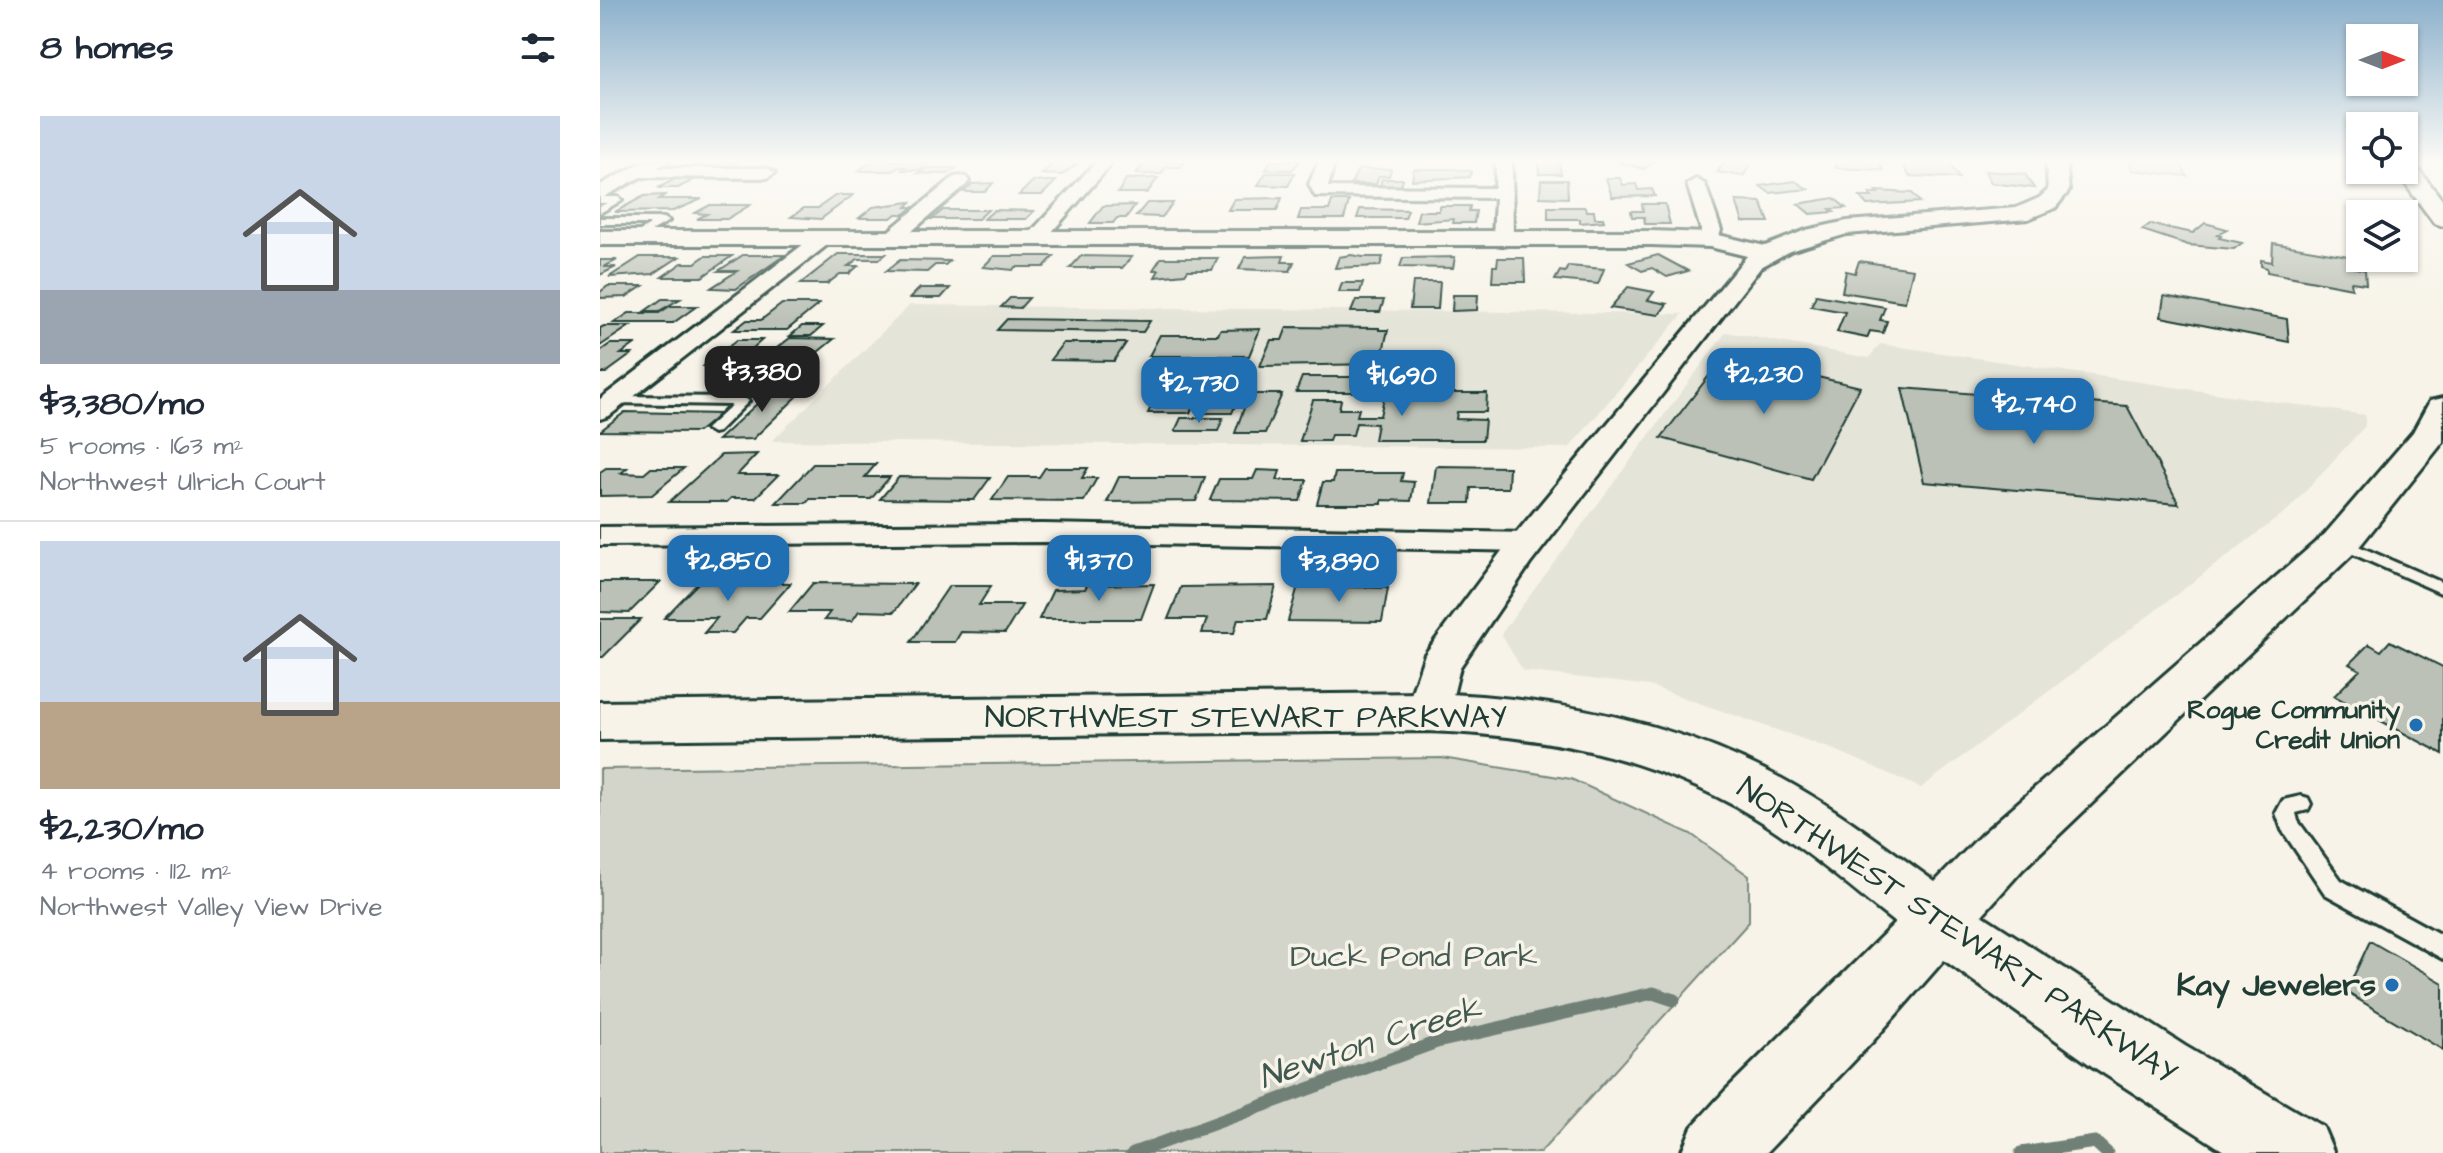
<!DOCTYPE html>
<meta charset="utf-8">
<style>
body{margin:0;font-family:"Architects Daughter",sans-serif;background:#f2f2f3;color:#1f2937;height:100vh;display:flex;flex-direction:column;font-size:30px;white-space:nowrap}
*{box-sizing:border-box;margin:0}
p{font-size:26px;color:#747a83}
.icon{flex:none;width:44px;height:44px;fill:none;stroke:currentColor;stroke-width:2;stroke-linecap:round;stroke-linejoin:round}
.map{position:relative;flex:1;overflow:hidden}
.side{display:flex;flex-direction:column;background:#fff;width:600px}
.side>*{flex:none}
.needle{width:52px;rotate:90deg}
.fabs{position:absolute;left:1746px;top:24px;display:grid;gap:16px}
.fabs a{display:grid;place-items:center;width:72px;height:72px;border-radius:0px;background:#fff;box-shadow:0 2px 6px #0004;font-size:40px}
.price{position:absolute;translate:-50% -68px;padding:0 18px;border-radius:16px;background:#1f6fb2;color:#fff;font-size:26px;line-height:52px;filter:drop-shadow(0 2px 4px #0008)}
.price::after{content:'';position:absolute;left:50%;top:48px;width:24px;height:18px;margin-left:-12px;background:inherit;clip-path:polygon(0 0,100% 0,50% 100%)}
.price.active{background:#222;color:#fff}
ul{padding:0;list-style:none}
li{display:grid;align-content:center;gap:16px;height:424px;padding:0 40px}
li+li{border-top:2px solid #e0e1e3}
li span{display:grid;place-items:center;height:248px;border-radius:0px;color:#555}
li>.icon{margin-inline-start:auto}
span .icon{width:144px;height:144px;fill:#fffc;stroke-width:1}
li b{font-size:34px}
h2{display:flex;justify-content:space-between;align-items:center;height:96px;padding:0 40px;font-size:34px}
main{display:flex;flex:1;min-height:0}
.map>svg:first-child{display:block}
.built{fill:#e5e4d9}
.green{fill:#d3d5ca;stroke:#79897f;stroke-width:2}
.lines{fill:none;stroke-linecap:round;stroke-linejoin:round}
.stream{stroke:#6f8077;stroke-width:13}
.building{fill:#bbc1b6;stroke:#1f3d34;stroke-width:2}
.service-casing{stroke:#1f3d34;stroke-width:6}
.minor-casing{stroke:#1f3d34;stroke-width:6}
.tertiary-casing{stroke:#1f3d34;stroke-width:6}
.secondary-casing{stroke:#1f3d34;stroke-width:6}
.service{fill:#f7f3e8;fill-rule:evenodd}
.minor{fill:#f7f3e8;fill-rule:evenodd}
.tertiary{fill:#f7f3e8;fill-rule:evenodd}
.secondary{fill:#f7f3e8;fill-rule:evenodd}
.poi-dot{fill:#1f6fb2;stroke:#f7f3e8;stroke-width:3}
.labels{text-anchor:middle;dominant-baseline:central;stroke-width:7;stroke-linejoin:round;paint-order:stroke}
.poi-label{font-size:26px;font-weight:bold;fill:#1f3d34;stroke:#f7f3e8;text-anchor:end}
.near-street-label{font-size:32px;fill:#1f3d34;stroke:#f7f3e8}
.near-park-label{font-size:32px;fill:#435b52;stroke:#f7f3e8}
.near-poi-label{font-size:32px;font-weight:bold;fill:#1f3d34;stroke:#f7f3e8;text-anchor:end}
.near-water-label{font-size:34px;font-style:italic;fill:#405950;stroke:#f7f3e8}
</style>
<main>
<section class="side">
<h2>8 homes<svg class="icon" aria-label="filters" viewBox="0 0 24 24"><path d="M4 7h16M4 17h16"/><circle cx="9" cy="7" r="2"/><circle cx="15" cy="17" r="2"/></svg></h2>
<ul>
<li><span style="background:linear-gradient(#c9d6e8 70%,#9aa5b1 0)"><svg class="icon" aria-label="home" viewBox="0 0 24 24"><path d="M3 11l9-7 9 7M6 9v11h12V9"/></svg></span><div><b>$3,380/mo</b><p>5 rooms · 163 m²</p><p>Northwest Ulrich Court</p></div></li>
<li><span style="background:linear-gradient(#c9d6e8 65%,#b9a48a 0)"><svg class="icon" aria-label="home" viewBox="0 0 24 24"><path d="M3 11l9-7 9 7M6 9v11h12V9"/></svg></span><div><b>$2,230/mo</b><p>4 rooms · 112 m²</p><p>Northwest Valley View Drive</p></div></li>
</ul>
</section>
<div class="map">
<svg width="1843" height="1153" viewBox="0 0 1843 1153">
<rect width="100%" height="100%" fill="#f7f3e8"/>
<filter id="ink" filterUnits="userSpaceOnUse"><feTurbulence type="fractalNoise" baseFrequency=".0125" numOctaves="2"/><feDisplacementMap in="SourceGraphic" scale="16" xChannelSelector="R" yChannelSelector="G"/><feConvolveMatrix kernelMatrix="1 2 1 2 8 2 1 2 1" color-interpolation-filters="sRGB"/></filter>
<g filter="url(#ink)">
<path class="built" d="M310,305L1083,314L969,448L172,441Z
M1126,332L1269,358L1280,344L1765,415V426L1688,510L1321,788L1240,752L1050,686L923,671L901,634Z"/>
<path class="green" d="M1529,161L1580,162L1587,176L1532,170Z
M842,758L971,779L1091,834L1149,876V922L940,1153H0V769Z"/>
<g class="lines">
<path class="stream" d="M533,1153L837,1042L1053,993L1074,1000
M1421,1153L1495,1142L1507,1153"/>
</g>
<path class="building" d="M104,161H130L137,162L125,169H90Z
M272,161H331L320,170H302L306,167H299L293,171H258Z
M456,161H475L472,164H477L462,175L442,174Z
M546,161L571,162H585L581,167H566L561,174H536Z
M670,161H700L692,170H666Z
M938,161H959L961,174H939Z
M1014,161H1055L1044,169Z
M1126,161H1132L1151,164L1143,176L1117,172Z
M1234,161H1289L1290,163H1280L1283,170L1236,168Z
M1301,161H1348L1359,178L1309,176Z
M327,168H356L348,174L318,173Z
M758,169H791L789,176H779L776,184H751Z
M814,169H852L871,171L870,177L812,180Z
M1385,171L1425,174L1434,188L1391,183Z
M666,173H695L688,186L658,185Z
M77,178H97L78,188H58Z
M558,178L547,193H518L526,179Z
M1006,178H1020L1023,185L1036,184L1038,190L1052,189L1055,196L1012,197Z
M782,179H803L801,186H780Z
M941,180H967L968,198L940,197Z
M433,181H456L442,195H419Z
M1195,181L1208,189L1170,193L1160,186Z
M393,183L385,192H364L372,184Z
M1276,191L1312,193L1320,202L1267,205L1260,197H1272L1269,193H1278Z
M65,195L59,199H102L73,211L15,212L44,196Z
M236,195H253L221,219L191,217L204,208H218Z
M682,198L677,210H628L634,199Z
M1234,198L1246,208L1230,209L1234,212L1210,214L1198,204Z
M732,201H749L744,219H698L701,210H729Z
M1136,201L1161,202L1169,222H1143Z
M311,202L306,207H313L305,214H296L291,218H259L273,207Z
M547,203H573L562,217L536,216Z
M1042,204H1065L1070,224H1045L1044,217H1032L1031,211H1043Z
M110,205H150L127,219H97L107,214L95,213Z
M535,205L526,218H517L513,223H490L503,206Z
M839,206H870L869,211H876L874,223H853L854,219L816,222L819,211H839Z
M948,207H985L986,211H994L995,218H1003L1004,221L980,223V219H948Z
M760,209L808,210L805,218H757Z
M343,210H388L378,219H332Z
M394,210L434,211L426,219H384Z
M1605,223L1627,229L1617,235L1621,236L1619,238L1642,243L1634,249L1588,245L1542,230L1550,224L1593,233Z
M1673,243L1754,257L1755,268L1765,270L1766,284L1751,282L1752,288L1667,272V268L1661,266V260L1672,262Z
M238,254H286L280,259H258L248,266H258L249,274H240L227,284H200Z
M143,255H185L136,289L111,288L137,271H118Z
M751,255L763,257H783L780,266L735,268L739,257Z
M1058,255L1088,271L1067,277L1052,268L1042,271L1028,263Z
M105,256H132L102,277H62L82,263H95Z
M394,256H454L444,267H415L413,270L383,267Z
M481,256L532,257L522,268H470Z
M684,256L682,262H694L690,271L639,269L645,257Z
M40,257H79L53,274L9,277Z
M855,257L853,268L800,267L803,258Z
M561,258H618L612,270H588L585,274L555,277L559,270H553Z
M898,258H924L925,282H892L893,266H897Z
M0,260H17L4,267H16L0,275Z
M300,260L350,261L345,265H335L327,272L286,271Z
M1259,261L1313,269L1305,302L1242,292L1246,271L1255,273Z
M968,266L1004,269L998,284L955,280L960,271L965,272Z
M813,282H840L838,309H810Z
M742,283H763L760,292H739Z
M8,286H43L26,297L0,298V292Z
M1028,287L1054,292L1048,300L1067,304L1059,315L1010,308Z
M320,288H350L341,298H310Z
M853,295H878L877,310L852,311Z
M1216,295L1285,307L1280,320L1287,321L1283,333L1270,331L1267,338L1237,332L1245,312L1211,306Z
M1564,296L1687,319L1689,342L1561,317Z
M410,298H429L420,308L401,307Z
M62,299H80L59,311H45Z
M756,300H784L780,312H751Z
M182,304H219L187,330H134L147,320H161Z
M70,306H97L73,323H14L29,313H59Z
M407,319L550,321L543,332L397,330Z
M4,326H30L0,346V328Z
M202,326H223L211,336H190Z
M687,327L779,328V330H788L780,364L660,366L671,340H682Z
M660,329L649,356H549L560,335H618L620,330Z
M190,338L234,339L218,352L173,351Z
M137,340H162L133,366H104Z
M463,343H526L514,361L450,360Z
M10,344H35L21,354H32L6,373H0V351Z
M1125,355L1260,387L1211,479L1061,438Z
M566,371H597L593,378H607L594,403L547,402Z
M618,377H648L632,413H601Z
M702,377H768L764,392H696Z
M206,388L153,439L118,440L173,389Z
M1302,388L1527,406L1579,504L1324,482Z
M785,393H887L886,412H857L856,419L885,420L883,440H774L777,424L756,423L753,435H731L729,441H700L713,400H741L739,409H759L757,416H780Z
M649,394H682L665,433H635Z
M551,407H593L590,413H548Z
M25,412L121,414L98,432L0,431Z
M581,418H623L618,431H575Z
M157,454L137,475H178L155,498H131L127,502H69L121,455Z
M213,464H276L265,477H290L271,499H210L206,503H176Z
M836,466L909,467L908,488H871L870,503H831Z
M6,468H27L21,473L44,474L51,468H84L52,495L0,496V472Z
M445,468H488L482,478H497L484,501L392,500L408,477H439Z
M657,470L680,471L677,480H707L700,501L610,500L619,479H653Z
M735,473H803L801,481L814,482L811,501L782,500V504H717L723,482H733Z
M299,477L390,478L374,500L280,499Z
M519,477H605L596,501L507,502Z
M0,582H60L29,613L0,612Z
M99,582L191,583L160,618H146L133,633H104L117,618H64Z
M213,583L315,584L294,612L259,611L252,621L224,620L230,612H189Z
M554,584L541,619H439L453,590L485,589L487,585Z
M349,586H391L379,605H422L405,633L361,632L355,642H311Z
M676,586L667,619H638L634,633H602L607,619H568L581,587Z
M698,586L788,588L782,622L688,621Z
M0,619H41L3,657H0Z
M1790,641L1843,667V754L1734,696L1760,670L1749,664L1769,644L1781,651Z
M1770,941L1843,983V1050L1746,992Z"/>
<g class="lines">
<defs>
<path id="service" d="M0,197H18L22,200L0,213V206L7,203H0Z
M0,218H64L69,221L34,241L31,240V236L52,224H0Z
M15,396L143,397L149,401L118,432L113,433L106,429L132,405L11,403L9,400Z
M1740,538L1843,583V594L1735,546L1732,543L1735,540Z
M1701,796L1708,798L1711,804L1708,810L1696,813L1698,821L1741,880L1843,936V959L1725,894L1682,830L1676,813L1683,800Z"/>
<path id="minor" d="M497,161H514L443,242H429L426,238L429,234Z
M719,161H735L728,187L895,188L896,161H912L913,238L903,244L893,238L895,198L715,196L709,184Z
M38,168H167L175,173L167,178L32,177L30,173Z
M360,176L366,177L369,181L366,185L299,242H285L282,238L285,234L354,177Z
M1096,179L1105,184L1121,230L1117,244H1103L1100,240L1101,230L1087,184Z
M224,232L231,234L234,238L231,242L9,416L0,419V399L217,234Z
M443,524L930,533L941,535L945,542L941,549L930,551L443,542L0,545V527Z"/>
<path id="tertiary" d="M45,161H70L0,199V185Z
M1446,161H1466L1469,191L1455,208L1428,219L1247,234L1190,251L1161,267L930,564L860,667L849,712L843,724L827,728L811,724L805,712L825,654L904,548L1147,256L1110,247L1051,245H0V231H1051L1110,233L1165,246L1206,230L1247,221L1416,208L1439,198L1448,190Z"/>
<path id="secondary" d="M1804,161H1812L1843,201V226L1834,223L1795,170H1804Z
M1843,398V442L1755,552L1423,869L1382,915L1585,1046L1723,1127L1734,1153H1627L1492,1066L1344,960L1273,1041L1166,1153H1081L1092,1127L1125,1091L1295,923C1249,887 1204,847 1154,817C1053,756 943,735 827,731L0,740V702L827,693C955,697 1082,722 1195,786C1244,814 1289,849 1335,882L1381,835L1725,534L1813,432L1830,401Z"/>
</defs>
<use href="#service" class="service-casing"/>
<use href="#minor" class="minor-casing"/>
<use href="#tertiary" class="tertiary-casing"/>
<use href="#secondary" class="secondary-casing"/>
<use href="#service" class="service"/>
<use href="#minor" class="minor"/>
<use href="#tertiary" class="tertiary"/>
<use href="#secondary" class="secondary"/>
</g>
</g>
<linearGradient id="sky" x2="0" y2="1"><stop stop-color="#8db1cc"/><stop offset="0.5" stop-color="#fbfaf5"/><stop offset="1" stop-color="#fbfaf5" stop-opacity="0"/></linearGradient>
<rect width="1843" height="323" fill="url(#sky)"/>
<g class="poi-dot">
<circle cx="1816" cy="725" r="8"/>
<circle cx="1792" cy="985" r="8"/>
</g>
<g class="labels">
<g class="poi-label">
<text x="1800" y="710">Rogue Community<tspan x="1800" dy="30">Credit Union</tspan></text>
</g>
<g class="near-street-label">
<text x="646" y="717">NORTHWEST STEWART PARKWAY</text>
<text transform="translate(1357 931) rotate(34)">NORTHWEST STEWART PARKWAY</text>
</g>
<g class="near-park-label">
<text x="814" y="956">Duck Pond Park</text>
</g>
<g class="near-poi-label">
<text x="1776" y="985">Kay Jewelers</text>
</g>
<g class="near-water-label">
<text transform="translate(770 1043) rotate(-18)">Newton Creek</text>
</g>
</g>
</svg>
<div class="fabs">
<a><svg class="needle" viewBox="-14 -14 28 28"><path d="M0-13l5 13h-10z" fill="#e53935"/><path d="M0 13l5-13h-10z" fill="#747a83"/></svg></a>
<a><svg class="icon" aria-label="locate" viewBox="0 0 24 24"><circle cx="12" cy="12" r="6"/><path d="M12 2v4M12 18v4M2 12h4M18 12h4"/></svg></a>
<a><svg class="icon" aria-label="layers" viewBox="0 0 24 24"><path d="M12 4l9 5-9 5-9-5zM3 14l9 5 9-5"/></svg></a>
</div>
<b class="price active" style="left:162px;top:414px">$3,380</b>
<b class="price" style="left:1164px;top:416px">$2,230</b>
<b class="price" style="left:802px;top:418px">$1,690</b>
<b class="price" style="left:599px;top:425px">$2,730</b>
<b class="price" style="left:1434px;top:446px">$2,740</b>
<b class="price" style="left:128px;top:603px">$2,850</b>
<b class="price" style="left:499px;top:603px">$1,370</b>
<b class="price" style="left:739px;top:604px">$3,890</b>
</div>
</main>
